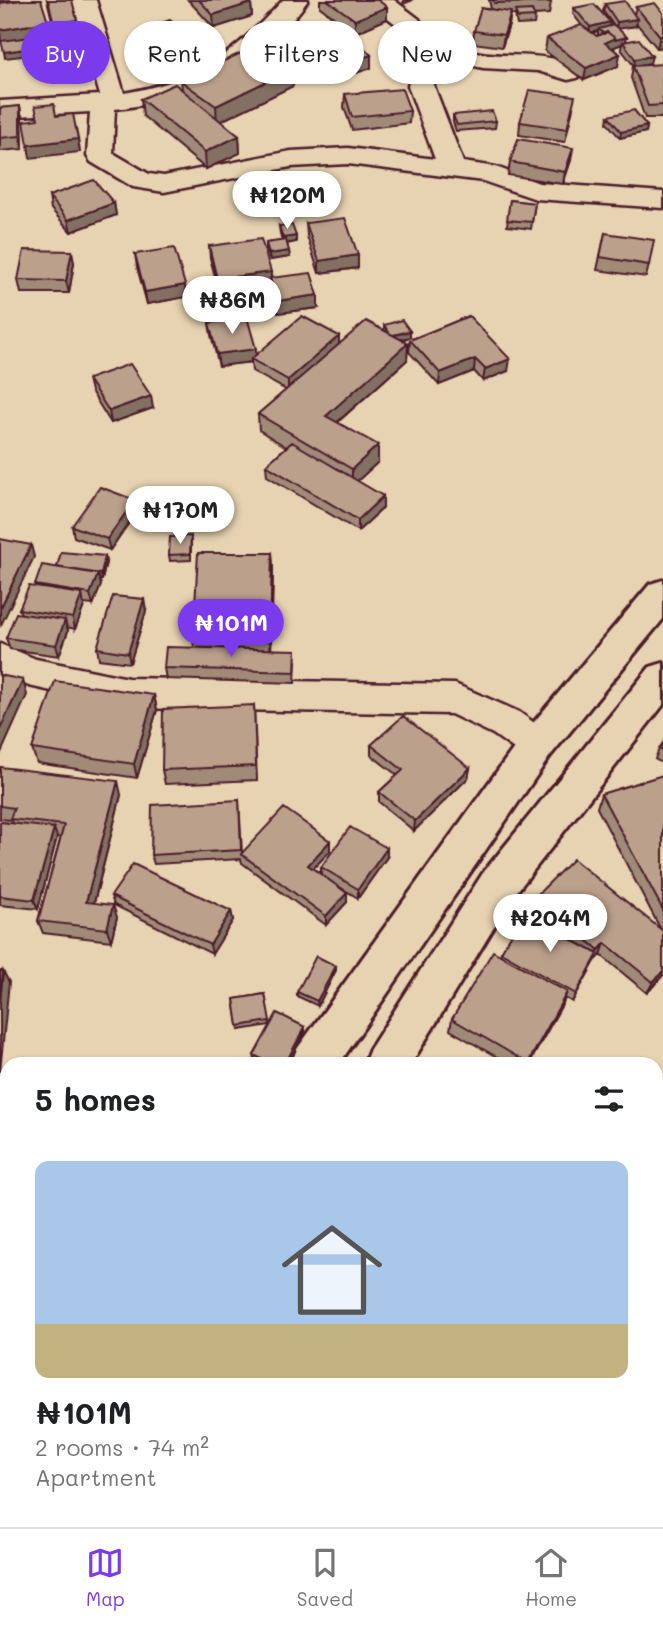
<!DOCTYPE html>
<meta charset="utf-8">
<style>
body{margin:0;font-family:Mali,sans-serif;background:#f6f6f6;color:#202124;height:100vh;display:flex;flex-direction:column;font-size:26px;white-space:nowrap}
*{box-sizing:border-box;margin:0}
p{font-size:23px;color:#757577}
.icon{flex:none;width:38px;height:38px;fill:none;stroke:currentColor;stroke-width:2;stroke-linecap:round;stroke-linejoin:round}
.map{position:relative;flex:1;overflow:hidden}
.side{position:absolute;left:0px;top:1057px;width:663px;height:471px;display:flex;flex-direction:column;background:#fff;border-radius:21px 21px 0 0;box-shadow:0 2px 5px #0004}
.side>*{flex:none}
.top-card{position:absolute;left:21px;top:21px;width:621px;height:63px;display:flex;gap:14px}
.price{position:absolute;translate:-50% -60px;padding:0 16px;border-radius:24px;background:#fff;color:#222;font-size:23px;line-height:46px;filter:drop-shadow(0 2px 4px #0008)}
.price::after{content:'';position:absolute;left:50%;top:42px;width:21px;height:16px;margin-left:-10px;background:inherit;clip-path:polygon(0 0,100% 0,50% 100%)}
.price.current{background:#7c3aed;color:#fff}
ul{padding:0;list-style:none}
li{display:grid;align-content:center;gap:14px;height:371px;padding:0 35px}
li+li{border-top:2px solid #e0e0e0}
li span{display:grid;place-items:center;height:217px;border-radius:14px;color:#555}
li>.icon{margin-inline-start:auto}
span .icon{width:126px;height:126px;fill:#fffc;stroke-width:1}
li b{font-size:30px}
h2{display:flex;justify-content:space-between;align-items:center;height:84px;padding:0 35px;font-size:30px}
.chip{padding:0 24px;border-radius:32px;background:#fff;box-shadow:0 2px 5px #0004;font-size:24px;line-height:63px}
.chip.current{background:#7c3aed;color:#fff}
.menu{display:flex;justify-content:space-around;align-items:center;height:98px;border-top:2px solid #e0e0e0;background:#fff;font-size:19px;color:#757577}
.menu a{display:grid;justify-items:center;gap:4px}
.menu .current{color:#7c3aed}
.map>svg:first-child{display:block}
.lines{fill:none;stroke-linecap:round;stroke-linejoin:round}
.street-casing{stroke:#4a1f2b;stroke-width:5}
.primary-casing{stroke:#4a1f2b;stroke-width:6}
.street{fill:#e7d2b1;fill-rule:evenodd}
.primary{fill:#e7d2b1;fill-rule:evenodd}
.wall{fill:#a18a78;stroke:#4a1f2b;stroke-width:2;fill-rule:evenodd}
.shaded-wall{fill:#837062;stroke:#4a1f2b;stroke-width:2}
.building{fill:#bba08c;stroke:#4a1f2b;stroke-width:2}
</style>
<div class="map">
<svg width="663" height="1527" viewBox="0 0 663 1527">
<rect width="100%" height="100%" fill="#e7d2b1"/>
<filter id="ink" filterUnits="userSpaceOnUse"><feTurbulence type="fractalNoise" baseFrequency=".0143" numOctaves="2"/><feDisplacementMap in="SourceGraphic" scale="14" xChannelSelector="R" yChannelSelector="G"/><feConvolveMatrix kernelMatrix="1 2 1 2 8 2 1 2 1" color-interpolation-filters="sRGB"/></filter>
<g filter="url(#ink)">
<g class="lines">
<defs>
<path id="street" d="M72,0H96L124,93C201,79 231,56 283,0H308C262,66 194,101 115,109L113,153L149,174L164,176L291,151L348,148L435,159L408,86L412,70L410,44L402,29L365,0H394L398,3L419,19L433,42C449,46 465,50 481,53C506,58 565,50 580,73L577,78L568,80L538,71L483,68L437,57L434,86L463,162L496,167L539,183L663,192V208L536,199L483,181L348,164L291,167L164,192L133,187L91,162L87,156L90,112L0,117V101L100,95Z
M0,644L36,659L128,678L455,684L519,712L550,734L555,745L550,756L537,760L524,756L493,734L451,714L128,708L29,686L0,674Z"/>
<path id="primary" d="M663,580V619L550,756L339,1064H291L297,1049L524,734L650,584Z
M663,663V705L511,899L411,1064H364L370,1049L483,873L650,667Z
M7,1492V1521H32L29,1527H0V1495Z
M39,1521H93L91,1527H37Z
M109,1521H163L161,1527H107Z"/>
</defs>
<use href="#street" class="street-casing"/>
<use href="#primary" class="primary-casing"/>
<use href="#street" class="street"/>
<use href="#primary" class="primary"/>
</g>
<path class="wall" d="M47,0L79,33L56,36Z
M188,0H248L251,3L252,16L214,28Z
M320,0H378L387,19L355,33L346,26L353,37L371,55V68L328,82L306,60V48L319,44L313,39V33L341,23L320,7Z
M489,0H550L551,2L549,14L534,15L535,17L534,24L517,25L515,15H510L509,25L502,47L473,43L474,31L491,9Z
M605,4L634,14L636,7L663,13V47L657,48L637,24L636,26L618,28L626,42L650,63L634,66L621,49L622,44L614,47L618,66L584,80L545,51L547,38L583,27L573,14L574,8L610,22L609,26L613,25L603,11ZM598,31V36H597L592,33Z
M151,27L202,48L203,61L185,68L153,39Z
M633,66L663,67V118H645L631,78Z
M292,69L293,86L221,121L239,136L240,153L206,169L143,116L141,99L182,90L181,81Z
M345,94L410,111L409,123L352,130L344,107Z
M20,106L22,119L23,149L0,151V108Z
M573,108L565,142L519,135L520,122Z
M453,115L496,121L495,128L456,131L453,122Z
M608,116L647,126L646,132L620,138L607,123Z
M571,160L563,184L508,175L510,162Z
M49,196L114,203L116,215L71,232L51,209Z
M510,200L535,203L531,229L507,226Z
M306,223L358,255V268L319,273L307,236Z
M279,226L296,242L287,244L290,257L270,260L266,250V243L282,241L280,233Z
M605,233L649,265L646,277L597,270Z
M209,246L271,278L318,308L278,313L271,291V284L219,291L210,258Z
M135,254L185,285L186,297L147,304L137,267Z
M74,263L69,293H21L18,280Z
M469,316L508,371L483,381L474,371L439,385L409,352L410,340Z
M209,323L256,349V354L339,344L384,331V325L410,337L401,340L408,343L407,360L338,422L378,462L357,481L383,508L358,531L267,476L266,465L286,447L259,430L258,414L286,390L252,371L251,362L219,366L211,335Z
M88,379L153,408L111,423L91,391Z
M135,500L137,511L110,550L74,537L72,526Z
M191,542V560L170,561L169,555Z
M272,553L273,569L271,649L296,661L295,683L166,679L164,668L194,647L193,641Z
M106,562L102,580H99L101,585L93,605L84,604V606L75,629L67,627L68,631L59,656L10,649L6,638L21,614L19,609L35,587V585L57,567Z
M146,611L130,663L99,659L97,648Z
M154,695L157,710L137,778L37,763L32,749Z
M254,705L257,780L165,784L162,770Z
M663,743V764L655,759L659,749Z
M371,745L470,768L468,778L414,831L379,802V792L397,775L371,755Z
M0,767L121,795L94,903L117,917L111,941L43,933L38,921L61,838L57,837L38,909L0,905V822L12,823L11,820L0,819Z
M663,775V975L647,993L601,955L595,961L572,1002L565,998L529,1064H509L450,1030L452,1019L501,955V952L560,933L532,909L535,897L661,930L597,808L601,794Z
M239,800L242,853L330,851L313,868L321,874V867L387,857L358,898L341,888L347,902L326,925L242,863L241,859L154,864L151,855Z
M111,896L231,911L233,920L212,954L114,905Z
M336,966V970L318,1006L297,996V992Z
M265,994L270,1025L239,1030L234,999Z
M305,1027V1031L288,1064H264L255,1059L254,1055Z
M656,1108L663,1109V1211L656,1210Z"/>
<path class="shaded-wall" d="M8,0H40L0,14V1Z
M404,0H413L403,4Z
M251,3L252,16L214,28L213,15Z
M387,7V19L355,33V20Z
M511,12L509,25L502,47L504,35Z
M637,19L636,26L616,29L617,22Z
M77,20L79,33L56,36L54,24Z
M48,22L51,34L1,42L0,30Z
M610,22L609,29H599L598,31L589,33L590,27Z
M663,35V47L657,48L660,36Z
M627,37L625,44L623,42L622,44L614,47L613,51L605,43L615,38Z
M47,46L49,53L5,58L4,52Z
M202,48L203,61L185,68L184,56Z
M620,54L618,66L584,80L586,68Z
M371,55V68L328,82V69Z
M652,56L650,63L634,66L635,59Z
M292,69L293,86L217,123L216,106Z
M20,106L22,119L23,149L20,136Z
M647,126L646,132L620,138L621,132Z
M239,136L240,153L206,169L205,152Z
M78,139L80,152L30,158L28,145Z
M573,148L571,160L563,184L565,172Z
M114,203L116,215L71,232L68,220Z
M296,236V242L283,244V238Z
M72,251L74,263L69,293L66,281Z
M289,251L290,257L270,260L269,254Z
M358,255V268L319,273V261Z
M271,272V284L219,291L217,279Z
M185,285L186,297L147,304L145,292Z
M318,295V308L278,313L277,301Z
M267,301V307L256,309V303Z
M252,309V316L219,321L218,314Z
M410,331V337L391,342V336Z
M339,336V348L288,392V380Z
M408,343L407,360L326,432V416Z
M256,349V361L251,359V362L219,366L217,354Z
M475,359L474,371L439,385L440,373Z
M510,359L508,371L483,381L485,369Z
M151,396L153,408L111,423L109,411Z
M378,445V462L352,486V469Z
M383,496V508L358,531V520Z
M135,500L137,511L110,550L107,539Z
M31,545L34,557L1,625L0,620V609Z
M272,553L273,569L271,656L270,641Z
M105,556L106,562L102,580L101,574Z
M98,574L101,585L93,605L90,594Z
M82,594L84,606L75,629L73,618Z
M144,599L146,611L130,663L128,653Z
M65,620L68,631L59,656L56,645Z
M23,680L27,695L0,755V729Z
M154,695L157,710L137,778L134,764Z
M470,768L468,778L414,831L415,821Z
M118,781L121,795L91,914L86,902Z
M54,828L57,837L38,909L34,900Z
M330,841V851L308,874V865Z
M387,848V857L358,898V889Z
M347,893V902L326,925V916Z
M113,905L117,917L111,941L107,929Z
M231,911L233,920L212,954L210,945Z
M605,943L601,955L595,961L572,1002L599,950Z
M336,966V970L318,1006L317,1001Z
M3,971L9,982L0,1072V1001Z
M663,971V975L647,993L653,982Z
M567,992L563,1003L529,1064H527Z
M305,1027V1031L288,1064H285Z
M7,1237V1243L0,1245V1238Z
M7,1340V1346L0,1349V1343Z
M0,1428L7,1439V1444L0,1433Z
M7,1486V1493L0,1499V1493Z"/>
<path class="building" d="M22,0H41L48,22L0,30V3Z
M48,0H72L77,20L54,24Z
M199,0H248L251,3L213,15Z
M327,0H378L387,7L355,20Z
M493,0H550L551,2L494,3Z
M625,1L637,19L617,22L605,4Z
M655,3L663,13V35L660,36L636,7Z
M594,4L610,22L590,27L574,8Z
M481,8L511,12L504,35L474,31Z
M532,10L535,17L518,18L515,11Z
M170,20L202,48L184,56L151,27Z
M342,23L353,32L324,42L313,33Z
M581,25L597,36L607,32L615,38L605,43L620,54L586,68L547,38Z
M614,25L627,37L615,40V38L607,32L604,34L599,29Z
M350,34L371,55L328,69L306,48Z
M45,35L47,46L4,52L1,41Z
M639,39L652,56L635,59L623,42Z
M258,45L292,69L216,106L181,81Z
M662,64L663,105L648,106L633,66Z
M175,84L239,136L205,152L141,99Z
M402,89L410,111L352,117L345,94Z
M529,90L575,96L567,129L520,122Z
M54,104L56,116L73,114L78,139L28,145L24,121L38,119L35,106Z
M20,106V136L0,138V108Z
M634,110L647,126L621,132L608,116Z
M492,111L496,121L457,125L453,115Z
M518,139L573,148L565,172L510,162Z
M94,180L114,203L68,220L49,196Z
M510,200L535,203L532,222L507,220Z
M345,218L358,255L319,261L306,223Z
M292,225L296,236L283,238L279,226Z
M605,233L654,240L649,265L600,257Z
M261,239L271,272L217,279L209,246Z
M286,240L289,251L269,254L266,243Z
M174,248L185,285L145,292L135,254Z
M24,250L72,251L66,281L18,280Z
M311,273L318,295L277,301L270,278Z
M263,287L267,301L256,303L252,289Z
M247,293L252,309L218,314L214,298Z
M302,316L339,336L288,380L251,359Z
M469,316L510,359L485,369L475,359L440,373L410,340Z
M247,317L256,349L217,354L209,323Z
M402,320L410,331L393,335L390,334L384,325Z
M366,321L408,343L326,416L378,445L352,469L258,414Z
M130,364L151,396L109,411L88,379Z
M292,442L383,496L358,520L266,465Z
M100,487L135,500L107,539L72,526Z
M191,536L190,554L169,555L170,537Z
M0,539L31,545L0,609Z
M61,552L105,556L101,574L57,567Z
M198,553H272L270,641H193Z
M42,565L98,574L90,594L35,585Z
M29,586L82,594L73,618L19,609Z
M113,596L144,599L128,653L97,648Z
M16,613L65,620L56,645L6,638Z
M166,647L296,650L295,672L164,668Z
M0,675L23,680L0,729Z
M55,681L154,695L134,764L32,749Z
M254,705L256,766L162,770L163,709Z
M403,716L470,768L415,821L379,792L403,770L371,745Z
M663,743V751L659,749Z
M0,767L118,781L86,902L113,905L107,929L38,921L64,825L10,819L14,808L0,806Z
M663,775V910L601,794Z
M239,800L241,850L151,855L152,805Z
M284,808L330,841L308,865L347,893L326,916L241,854Z
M0,822L54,828L34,900L0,896Z
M350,827L387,848L358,889L321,867Z
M573,859L663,931V971L653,982L605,943L599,950L535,897Z
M133,864L231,911L210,945L111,896Z
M524,914L598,954L576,994L501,952Z
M493,951L567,992L528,1063L452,1019Z
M316,956L336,966L317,1001L297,992Z
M0,971H3L0,1001Z
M265,994L270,1021L238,1026L234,999Z
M277,1013L305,1027L285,1064H271L254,1055Z
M656,1108L663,1109V1205L656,1204Z
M7,1201V1237L0,1238V1203Z
M7,1275V1340L0,1343V1277Z
M663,1322V1398L656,1400V1324Z
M0,1433L7,1444V1486L0,1493Z
M179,1521H290V1525L259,1527H179Z
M490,1521H549L551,1527H491Z"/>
</g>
</svg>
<b class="price" style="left:287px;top:231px">₦120M</b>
<b class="price" style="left:232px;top:336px">₦86M</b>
<b class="price" style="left:180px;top:546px">₦170M</b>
<b class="price current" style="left:231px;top:659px">₦101M</b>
<b class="price" style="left:550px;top:954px">₦204M</b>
<div class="top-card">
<a class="chip current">Buy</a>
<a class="chip">Rent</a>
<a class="chip">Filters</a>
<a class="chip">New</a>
</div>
<section class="side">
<h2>5 homes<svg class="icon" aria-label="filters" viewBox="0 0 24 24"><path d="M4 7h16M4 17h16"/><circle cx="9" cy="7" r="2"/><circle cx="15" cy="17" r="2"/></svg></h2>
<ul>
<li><span style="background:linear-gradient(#a9c7e8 75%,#c2b280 0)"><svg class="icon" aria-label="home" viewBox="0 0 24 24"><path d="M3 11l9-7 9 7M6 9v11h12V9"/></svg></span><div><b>₦101M</b><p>2 rooms · 74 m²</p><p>Apartment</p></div></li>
</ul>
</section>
</div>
<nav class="menu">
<a class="current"><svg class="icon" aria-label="map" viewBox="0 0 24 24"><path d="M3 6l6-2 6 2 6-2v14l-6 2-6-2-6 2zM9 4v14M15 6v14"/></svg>Map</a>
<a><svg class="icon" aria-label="saved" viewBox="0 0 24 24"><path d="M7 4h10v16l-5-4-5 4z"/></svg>Saved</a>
<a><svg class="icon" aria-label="home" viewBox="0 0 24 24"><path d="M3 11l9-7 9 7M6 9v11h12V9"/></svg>Home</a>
</nav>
